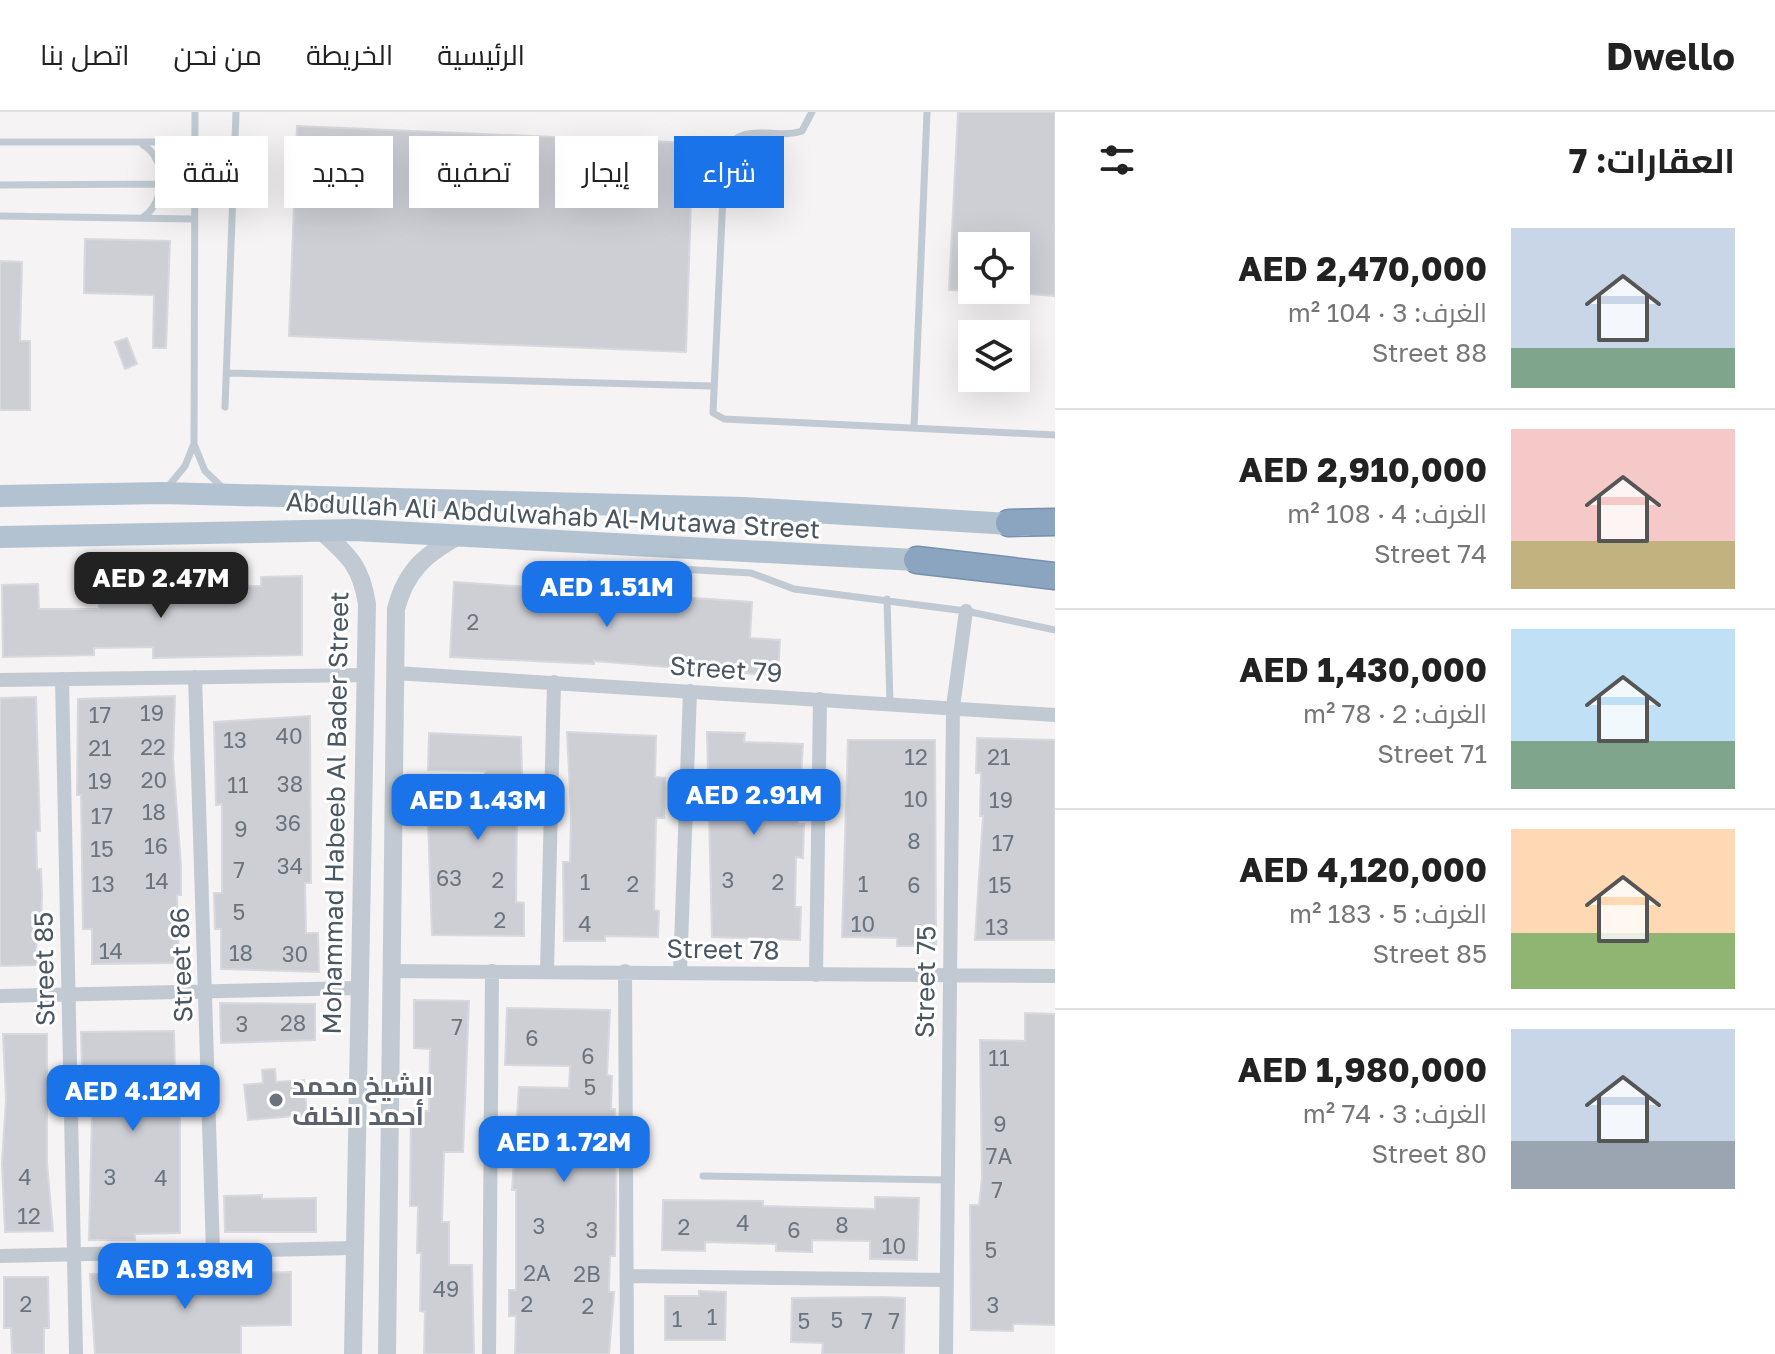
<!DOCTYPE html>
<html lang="ar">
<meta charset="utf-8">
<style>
body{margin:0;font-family:"Golos Text",Cairo,sans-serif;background:#f2f2f2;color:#222;direction:rtl;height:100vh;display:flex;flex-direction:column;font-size:30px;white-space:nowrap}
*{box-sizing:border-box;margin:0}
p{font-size:26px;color:#767676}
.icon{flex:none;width:44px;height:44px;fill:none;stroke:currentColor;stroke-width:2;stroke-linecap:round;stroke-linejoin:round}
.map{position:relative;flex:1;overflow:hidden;direction:ltr}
.details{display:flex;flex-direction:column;background:#fff;width:720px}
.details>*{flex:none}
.banner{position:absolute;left:24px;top:24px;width:760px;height:72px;direction:rtl;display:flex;gap:16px}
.buttons{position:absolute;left:958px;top:120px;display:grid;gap:16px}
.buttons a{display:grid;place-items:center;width:72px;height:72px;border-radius:0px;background:#fff;box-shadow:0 8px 32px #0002;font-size:40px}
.price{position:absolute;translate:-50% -68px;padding:0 18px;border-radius:16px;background:#1a73e8;color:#fff;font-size:26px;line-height:52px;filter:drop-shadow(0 2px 4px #0008)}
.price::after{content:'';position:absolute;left:50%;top:48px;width:24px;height:18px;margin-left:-12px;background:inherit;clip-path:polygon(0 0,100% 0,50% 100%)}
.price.current{background:#222;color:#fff}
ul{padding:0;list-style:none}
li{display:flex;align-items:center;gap:24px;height:200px;padding:0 40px}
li+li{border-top:2px solid #e0e0e0}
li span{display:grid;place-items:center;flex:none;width:224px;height:160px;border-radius:0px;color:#555}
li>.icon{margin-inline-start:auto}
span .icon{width:96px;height:96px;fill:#fffc;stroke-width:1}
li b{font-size:34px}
h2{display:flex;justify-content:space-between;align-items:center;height:96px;padding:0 40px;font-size:34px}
.tag{padding:0 28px;border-radius:0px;background:#fff;box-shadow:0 8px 32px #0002;font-size:28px;line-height:72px}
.tag.current{background:#1a73e8;color:#fff}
header{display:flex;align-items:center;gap:48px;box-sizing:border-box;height:112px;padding:0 40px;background:#fff;border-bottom:2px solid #e0e0e0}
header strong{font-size:38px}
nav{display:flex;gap:44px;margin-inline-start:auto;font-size:28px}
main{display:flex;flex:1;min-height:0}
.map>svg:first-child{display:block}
.building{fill:#cdcfd5;stroke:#d7d9de;stroke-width:2}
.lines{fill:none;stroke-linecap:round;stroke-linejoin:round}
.motorway-casing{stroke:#7690ad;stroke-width:29}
.service{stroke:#c1cad2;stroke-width:7}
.minor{stroke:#c1cad2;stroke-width:14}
.tertiary{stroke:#c1cad2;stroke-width:18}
.primary{stroke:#b3c2d1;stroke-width:22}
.motorway{stroke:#8ba5c1;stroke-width:26}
.worship-dot{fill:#6b7280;stroke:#fff;stroke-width:3}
.labels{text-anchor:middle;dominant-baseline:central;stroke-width:6;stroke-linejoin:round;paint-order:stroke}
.number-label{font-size:22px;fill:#6b747e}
.street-label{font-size:26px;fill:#4a5661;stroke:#fff}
.worship-label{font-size:26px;font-weight:bold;fill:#5b616d;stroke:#fff;text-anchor:start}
</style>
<header>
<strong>Dwello</strong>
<nav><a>الرئيسية</a><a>الخريطة</a><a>من نحن</a><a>اتصل بنا</a></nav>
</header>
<main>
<section class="details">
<h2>العقارات: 7<svg class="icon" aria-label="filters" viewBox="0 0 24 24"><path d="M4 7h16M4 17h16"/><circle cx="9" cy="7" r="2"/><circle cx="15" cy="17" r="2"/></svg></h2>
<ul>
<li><span style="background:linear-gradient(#c9d6e8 75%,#7fa58c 0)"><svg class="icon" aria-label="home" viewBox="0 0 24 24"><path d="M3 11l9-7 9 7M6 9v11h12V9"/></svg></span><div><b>AED 2,470,000</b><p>الغرف: 3 · 104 m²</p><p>Street 88</p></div></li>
<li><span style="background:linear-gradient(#f6c9c9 70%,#c2b280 0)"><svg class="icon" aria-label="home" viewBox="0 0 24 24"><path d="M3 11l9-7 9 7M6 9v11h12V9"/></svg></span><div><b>AED 2,910,000</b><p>الغرف: 4 · 108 m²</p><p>Street 74</p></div></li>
<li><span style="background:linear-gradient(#bfe0f5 70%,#7fa58c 0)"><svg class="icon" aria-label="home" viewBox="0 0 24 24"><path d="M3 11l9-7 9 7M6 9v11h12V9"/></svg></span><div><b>AED 1,430,000</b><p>الغرف: 2 · 78 m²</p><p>Street 71</p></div></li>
<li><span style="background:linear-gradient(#ffd9b3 65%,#8fb573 0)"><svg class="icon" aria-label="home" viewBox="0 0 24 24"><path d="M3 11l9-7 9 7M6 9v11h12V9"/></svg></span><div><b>AED 4,120,000</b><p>الغرف: 5 · 183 m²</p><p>Street 85</p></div></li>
<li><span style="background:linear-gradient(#c9d6e8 70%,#9aa5b1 0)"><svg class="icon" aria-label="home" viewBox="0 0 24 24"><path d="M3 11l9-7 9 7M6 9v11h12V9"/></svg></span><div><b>AED 1,980,000</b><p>الغرف: 3 · 74 m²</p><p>Street 80</p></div></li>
</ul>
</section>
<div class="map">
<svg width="1055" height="1242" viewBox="0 0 1055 1242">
<rect width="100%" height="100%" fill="#f5f3f3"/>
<path class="building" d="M958,0H1055V184L1016,181V134H972V179L949,178Z
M297,14L693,31L686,240L289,224Z
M85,127L170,129L166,236H153L154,183L84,181Z
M0,149L22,150L20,229H30V298H0Z
M127,226L137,252L125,257L115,230Z
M152,464H196V475L261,474V465L302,464V543L153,546V535L94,536V543L3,545L2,473L38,472L39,497H99V471L152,470Z
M454,470L752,490L750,526L780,528L778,564L594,549V552L450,545Z
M175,584L173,647L181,754V783H177L179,851L92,852V817H83L81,683H77L78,587Z
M36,585L40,719H36L37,757H41L42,782L41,816H36L37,853L0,854V586Z
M310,604L311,771H305L306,821H318L319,860L221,857V817H215L214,781H222V692L216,693L214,610Z
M567,620L656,624L655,665L665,666L664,706H656L654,798L659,799L658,825L605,824V829H564L563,750H570L571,701Z
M707,620L745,621L744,630L803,632L798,712H804L803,746L796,745L795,795H801L800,828L712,825Z
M429,621L521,625L523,699H517L516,790L524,791V824L432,823L428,710L484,711L485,659L428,658Z
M977,626L1055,628V828H975L983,704H980L981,661H976Z
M848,628H935L936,834H897V826L842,825Z
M414,888L469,889L463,1040H444L442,1110H449V1153H472L474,1242H424L425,1200L420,1199L421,1141H417L418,1094H410L411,999H429L430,937L414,936Z
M220,891L315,892V928L221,931Z
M507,896L610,898L607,963L612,964L611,997H615L616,1091L615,1144H610L609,1180H614L609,1242H515L516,1204H509V1178H516V1078H512L519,975L569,976L570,954L505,953Z
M1025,901L1055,902V1213L1013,1212V1219L971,1218L970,1093H979L982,1066L980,928L1025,929Z
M174,919L175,960H180V1121L135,1122V1128H89L92,1001H83L81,920Z
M3,922H47V1051L53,1119L5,1120L2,1051L6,988Z
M275,957L276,970L304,968L307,1003L248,1008L244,973L263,971L262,958Z
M262,1083V1087L316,1086V1120H225L224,1084Z
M875,1085L919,1086L917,1148L870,1147V1129L812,1128V1140L776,1139V1132L705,1130V1139L662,1138L663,1088L763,1089V1094L875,1097Z
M291,1160V1213L241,1214V1242H95L90,1162L135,1161V1165Z
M4,1165H48L49,1216H44V1242H12L11,1216H4Z
M699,1179L726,1180L725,1228H665V1184H699Z
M883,1185L905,1186L904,1242H822L823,1231L791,1230L792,1186Z"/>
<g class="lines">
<defs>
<path id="motorway" d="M1009,411L1055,410
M917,448L1055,464"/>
</defs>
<use href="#motorway" class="motorway-casing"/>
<path class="service" d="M195,0L194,332L205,359L222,375
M812,0L802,19C775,29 742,7 725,40L713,301L724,307L1055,323
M0,30H194
M0,73L159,72
M0,104L192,107
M142,106C166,91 168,47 143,33
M227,261L711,274
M225,295L236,0
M914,316L927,0
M166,377L185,354L193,334
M589,452L751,461L794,477L966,499L1055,518
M887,487L890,591
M703,1064L948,1068"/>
<path class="minor" d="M395,561L1055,603
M195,565L213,1139
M62,567L76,1242
M0,568L367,563
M390,859L1055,864
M547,859L554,570
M625,859L627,1242
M680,861L690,579
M816,863L820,587
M0,884L360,876
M0,1144L354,1136
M627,1164L946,1168
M489,1242L492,859
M946,1242L953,595L966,499"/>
<path class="tertiary" d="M320,418C348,443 361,453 367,492L353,1242
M387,1242L396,497C406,458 426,442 460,423"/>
<path class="primary" d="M0,384L162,381L744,396L1026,413
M0,425L354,418L934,449"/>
<use href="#motorway" class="motorway"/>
</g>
<circle class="worship-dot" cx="276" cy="988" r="8"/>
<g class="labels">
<g class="number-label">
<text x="473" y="509">2</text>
<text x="152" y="600">19</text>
<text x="100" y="602">17</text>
<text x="289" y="623">40</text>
<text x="235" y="627">13</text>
<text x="153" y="634">22</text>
<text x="100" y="635">21</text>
<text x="916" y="644">12</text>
<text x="999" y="644">21</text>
<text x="154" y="667">20</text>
<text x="100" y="668">19</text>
<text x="290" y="671">38</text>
<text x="238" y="672">11</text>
<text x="916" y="686">10</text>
<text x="1001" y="687">19</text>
<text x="154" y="699">18</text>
<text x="102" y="703">17</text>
<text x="288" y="710">36</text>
<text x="241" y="716">9</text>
<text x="914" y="728">8</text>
<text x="1003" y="730">17</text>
<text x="156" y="733">16</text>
<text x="102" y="736">15</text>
<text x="290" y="753">34</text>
<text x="239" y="757">7</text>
<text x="449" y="765">63</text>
<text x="498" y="767">2</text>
<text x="728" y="767">3</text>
<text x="157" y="768">14</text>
<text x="585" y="769">1</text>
<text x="778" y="769">2</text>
<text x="103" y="771">13</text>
<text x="633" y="771">2</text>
<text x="863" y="771">1</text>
<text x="914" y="772">6</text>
<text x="1000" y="772">15</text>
<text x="239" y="799">5</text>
<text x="500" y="807">2</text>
<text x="585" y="811">4</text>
<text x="863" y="811">10</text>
<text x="997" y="814">13</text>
<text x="111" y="838">14</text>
<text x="241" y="840">18</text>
<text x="295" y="841">30</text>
<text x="293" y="910">28</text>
<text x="242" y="911">3</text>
<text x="457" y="914">7</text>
<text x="532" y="925">6</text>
<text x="588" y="943">6</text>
<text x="999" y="945">11</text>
<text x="590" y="974">5</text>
<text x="1000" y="1011">9</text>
<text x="999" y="1043">7A</text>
<text x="25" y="1064">4</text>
<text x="110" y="1064">3</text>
<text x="161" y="1065">4</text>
<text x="997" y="1077">7</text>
<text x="29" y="1103">12</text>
<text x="743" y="1110">4</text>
<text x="842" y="1112">8</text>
<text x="539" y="1113">3</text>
<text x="684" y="1114">2</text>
<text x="592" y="1117">3</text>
<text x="794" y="1117">6</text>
<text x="894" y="1133">10</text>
<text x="991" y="1137">5</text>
<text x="537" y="1160">2A</text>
<text x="587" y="1161">2B</text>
<text x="446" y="1176">49</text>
<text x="26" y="1191">2</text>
<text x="527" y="1191">2</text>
<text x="993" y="1192">3</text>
<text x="588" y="1193">2</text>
<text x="712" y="1204">1</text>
<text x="677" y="1206">1</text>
<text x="837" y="1207">5</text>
<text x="804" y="1208">5</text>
<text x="867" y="1208">7</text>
<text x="894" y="1208">7</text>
</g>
<g class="street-label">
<text transform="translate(553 403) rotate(3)">Abdullah Ali Abdulwahab Al-Mutawa Street</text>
<text transform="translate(726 557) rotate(4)">Street 79</text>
<text transform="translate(335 701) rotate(-89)">Mohammad Habeeb Al Bader Street</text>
<text transform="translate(723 837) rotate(1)">Street 78</text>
<text transform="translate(181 853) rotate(-92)">Street 86</text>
<text transform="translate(44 857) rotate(-91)">Street 85</text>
<text transform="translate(925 870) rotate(-89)">Street 75</text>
</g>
<g class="worship-label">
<text x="292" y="973">الشيخ محمد<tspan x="292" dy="30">أحمد الخلف</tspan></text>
</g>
</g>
</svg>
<div class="buttons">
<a><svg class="icon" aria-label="locate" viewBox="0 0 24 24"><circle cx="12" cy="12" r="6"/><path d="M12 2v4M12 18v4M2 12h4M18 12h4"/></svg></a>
<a><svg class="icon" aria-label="layers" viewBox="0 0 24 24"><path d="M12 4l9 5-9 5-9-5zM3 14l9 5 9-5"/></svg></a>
</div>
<b class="price current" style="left:161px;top:508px">AED 2.47M</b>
<b class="price" style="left:607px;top:517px">AED 1.51M</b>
<b class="price" style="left:754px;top:725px">AED 2.91M</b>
<b class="price" style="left:478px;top:730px">AED 1.43M</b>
<b class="price" style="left:133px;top:1021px">AED 4.12M</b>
<b class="price" style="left:564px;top:1072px">AED 1.72M</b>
<b class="price" style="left:185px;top:1199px">AED 1.98M</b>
<div class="banner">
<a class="tag current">شراء</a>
<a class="tag">إيجار</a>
<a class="tag">تصفية</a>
<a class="tag">جديد</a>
<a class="tag">شقة</a>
</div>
</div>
</main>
